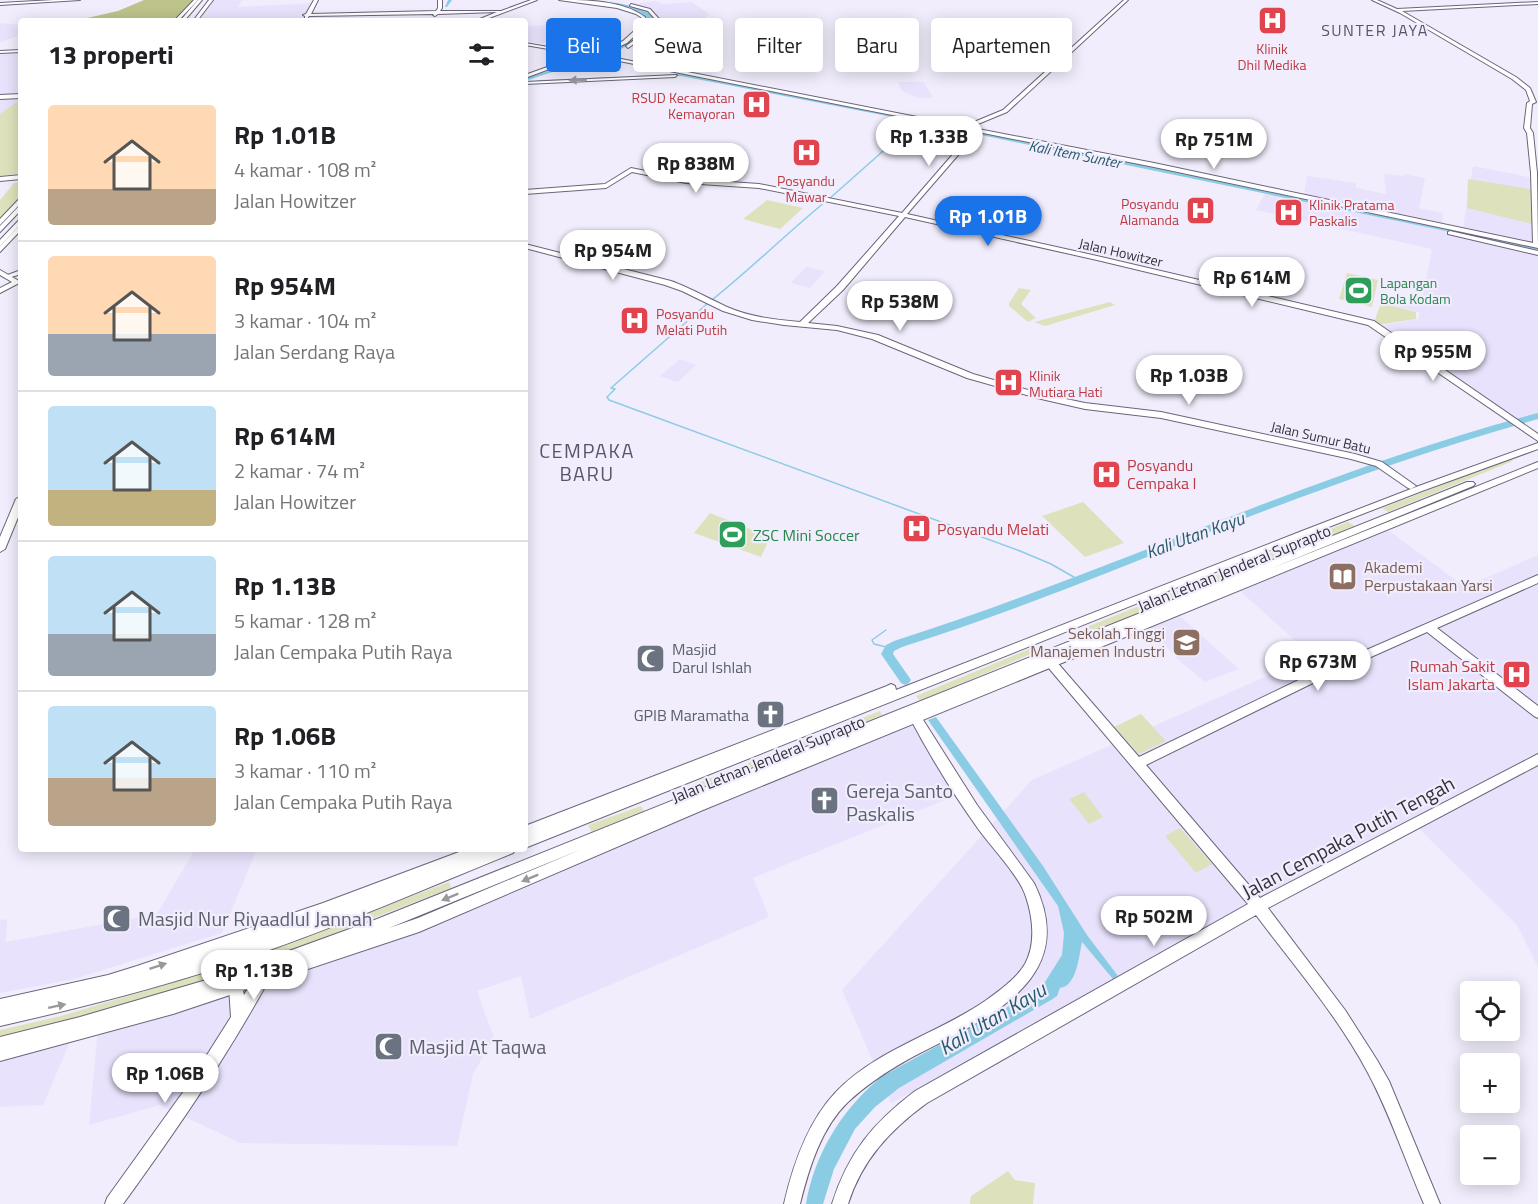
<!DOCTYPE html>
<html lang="id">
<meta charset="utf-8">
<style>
body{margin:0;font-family:"Titillium Web",sans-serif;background:#f2f2f2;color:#202124;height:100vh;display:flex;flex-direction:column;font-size:22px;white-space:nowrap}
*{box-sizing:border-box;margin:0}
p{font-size:20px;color:#757577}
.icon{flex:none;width:33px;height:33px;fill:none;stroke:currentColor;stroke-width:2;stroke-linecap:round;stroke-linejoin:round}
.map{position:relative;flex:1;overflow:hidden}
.panel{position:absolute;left:18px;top:18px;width:510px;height:834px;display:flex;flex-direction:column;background:#fff;border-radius:6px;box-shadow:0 3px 15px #0003}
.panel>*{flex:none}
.hud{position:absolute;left:546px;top:18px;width:570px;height:54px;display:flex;gap:12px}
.controls{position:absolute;left:1460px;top:981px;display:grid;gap:12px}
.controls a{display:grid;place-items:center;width:60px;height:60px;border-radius:6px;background:#fff;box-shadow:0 3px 15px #0003;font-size:30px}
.price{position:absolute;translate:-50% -51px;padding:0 14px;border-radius:21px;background:#fff;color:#222;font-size:20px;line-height:39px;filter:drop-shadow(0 2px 3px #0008)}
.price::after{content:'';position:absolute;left:50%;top:36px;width:18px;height:14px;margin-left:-9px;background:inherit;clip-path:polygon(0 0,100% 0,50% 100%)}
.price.on{background:#1a73e8;color:#fff}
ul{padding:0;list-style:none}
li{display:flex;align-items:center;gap:18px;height:150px;padding:0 30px}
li+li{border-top:2px solid #e0e0e0}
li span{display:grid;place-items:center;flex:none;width:168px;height:120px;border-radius:6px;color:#555}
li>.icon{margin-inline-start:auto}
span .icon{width:72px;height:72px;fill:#fffc;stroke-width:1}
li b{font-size:26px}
h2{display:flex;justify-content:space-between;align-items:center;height:72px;padding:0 30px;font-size:26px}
.chip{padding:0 21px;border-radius:6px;background:#fff;box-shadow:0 3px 15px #0003;font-size:21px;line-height:54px}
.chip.on{background:#1a73e8;color:#fff}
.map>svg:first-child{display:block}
.built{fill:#e9e2fc}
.green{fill:#dee2bc}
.forest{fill:#bec38b}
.water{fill:#8bcce5}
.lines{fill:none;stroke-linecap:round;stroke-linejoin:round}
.stream{stroke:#8bcce5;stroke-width:1.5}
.river{fill:#8bcce5;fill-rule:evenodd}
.secondary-casing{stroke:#6b657b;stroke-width:2}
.primary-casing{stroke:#6b657b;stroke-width:2}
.secondary{fill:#fff;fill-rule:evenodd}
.primary{fill:#fff;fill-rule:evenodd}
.oneway{fill:#99989c}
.labels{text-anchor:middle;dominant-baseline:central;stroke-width:4.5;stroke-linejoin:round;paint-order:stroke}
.far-health-label{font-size:14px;fill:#be3a42;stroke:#f1edfc;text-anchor:start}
.far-street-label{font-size:14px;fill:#33313a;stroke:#f1edfc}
.far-leisure-label{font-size:14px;fill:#27864d;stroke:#f1edfc;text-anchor:start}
.far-water-label{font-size:15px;font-style:italic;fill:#265a6c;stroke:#f1edfc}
.far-quarter-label{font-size:16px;letter-spacing:1.5px;fill:#595469;stroke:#f1edfc}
.health-label{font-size:16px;fill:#be3a42;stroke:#f1edfc;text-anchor:start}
.leisure-label{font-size:16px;fill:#27864d;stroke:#f1edfc;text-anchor:start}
.education-label{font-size:16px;fill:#785e54;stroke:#f1edfc;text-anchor:start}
.street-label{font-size:16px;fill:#33313a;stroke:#f1edfc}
.worship-label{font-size:16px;fill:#5b616d;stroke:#f1edfc;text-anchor:start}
.water-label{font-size:18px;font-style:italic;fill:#265a6c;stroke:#f1edfc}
.quarter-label{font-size:20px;letter-spacing:1.5px;fill:#595469;stroke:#f1edfc}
.near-worship-label{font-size:20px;fill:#5b616d;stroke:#f1edfc;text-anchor:start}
.near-street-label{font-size:20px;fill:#33313a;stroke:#f1edfc}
.near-water-label{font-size:21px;font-style:italic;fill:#265a6c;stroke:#f1edfc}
</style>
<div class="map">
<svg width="1538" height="1204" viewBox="0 0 1538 1204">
<rect width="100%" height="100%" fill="#f1edfc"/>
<path class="built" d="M211,0H242L238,7L312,3L302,21H195Z
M656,1L664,4L692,2L709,14L703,20L710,27L671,37L676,39L660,46L638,40L653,27L643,9L625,5Z
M0,23L21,25V35L0,42Z
M555,25L553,40L542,44L525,40V26Z
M21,51V115L0,125V52Z
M898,82H924L933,98H918L902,91Z
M1473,166L1538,179V415L1517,420L1378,326L1419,319V312L1390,305L1389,299L1421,305L1432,249L1256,210L1269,187L1304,194L1307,176L1356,183V188L1386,194L1384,174L1403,176L1404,174L1425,178L1419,208L1443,213L1442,223L1463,228Z
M806,267L825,271L810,288L791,283Z
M680,359L696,365L678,382L660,376Z
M1388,530L1465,587L1538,555V967L1517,925L1412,822L1257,912L891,1103L842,990L1032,780L1312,656L1239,590Z
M1180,616L1222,654L1239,669L1205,682L1182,663L1151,631L1152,627Z
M916,718L962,793L753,878L769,917L530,1019L521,976L477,991L494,1038L473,1074L457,1146L240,1143L160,1105L89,1125L98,1028Z
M195,849H257L222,933L74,979L0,993V920L7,919L6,942L157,914Z
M73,1035L43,1105L0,1107V1051Z"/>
<path class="green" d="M18,101H21V173L0,176V114Z
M1468,179L1531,189L1532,224L1467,208Z
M21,182V196L0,220V200L14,183Z
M767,200L803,208L780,229L743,219Z
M1347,273L1378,280L1372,307L1339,299Z
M1019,288L1031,290L1021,304L1036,318L1028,322L1009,306V303Z
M1110,302L1115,305L1045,326L1034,322Z
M1381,303L1416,312V319L1377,325L1374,322Z
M1510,459L1513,461L1388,512L1382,508Z
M1083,502L1124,543L1085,557L1042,516Z
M710,513L770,537L761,557L694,533Z
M1348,522L1355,526L1089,633L1084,628Z
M1034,647L1038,651L920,701L916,696Z
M880,711L882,715L701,788L698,783Z
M1141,714L1166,741L1139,754L1114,727Z
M1084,792L1103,817L1089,824L1069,799Z
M641,806L644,811L592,833L588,825Z
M1180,828L1212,864L1196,873L1165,836Z
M449,882L451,888L252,965L152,997L0,1039V1030L61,1016L228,966Z
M1008,1171L1015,1180L1035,1183L1033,1204H970L971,1196Z"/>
<path class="forest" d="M144,0H194L176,21H74L118,11Z"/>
<path class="water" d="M564,0C586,0 646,0 656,21L638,40L606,57L589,60L525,81V78C558,67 632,52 648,21L646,17L637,11Z
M683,74L973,131L970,132L681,76L531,82L540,80Z
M978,132L1242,184L1538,247V250L976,134Z
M936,717L1043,866L1087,935L1118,976L1113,979L1082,942C1079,955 1077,986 1060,988L1057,996L1051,1000L899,1088L875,1107L855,1129L834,1169L823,1204H806C814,1155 842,1109 881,1077L1006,1008L1045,982L1062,955L1064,933L1058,906L928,720Z"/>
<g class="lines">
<path class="stream" d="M829,199L891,144L917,125
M712,300C752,268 786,234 825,202
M708,303L611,388L615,389L607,397L609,400L1020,551L1051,564L1079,580
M886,630L872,640L874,644L890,648"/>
<path class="river" d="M448,0H452L447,7H445Z
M1538,413V419C1431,449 1328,486 1225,526C1118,568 1011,613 902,647L894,651L893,654L909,677L911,680L909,683L905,685L901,683L881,654L886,645L894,641C1111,572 1317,471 1538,413Z"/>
<defs>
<path id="secondary" d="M54,0H80L0,5V3Z
M194,0H198L178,21H174Z
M209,0H213L197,21H193Z
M314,0H318L311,14L436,11L438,8V0H442V8L440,11H501L531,0H537L481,21H475L497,12L438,14L435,16L433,15L434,14L309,16L307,19H305V16L303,15L306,14Z
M559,0C587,0 622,0 645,17L646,25L627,43L601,55L968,127L974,122L1003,110L1124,0H1128L1007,112L978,124L973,128L1154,163L1533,243L1531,173L1527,133L1524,128L1527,103L1530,101L1526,90L1512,79L1400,13L1372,0H1377L1397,9L1538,2V4L1402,11L1516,77L1530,88L1536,102L1532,104L1530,128L1533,133L1537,173L1538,248L1154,167L978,132L907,214L1097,256L1374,321L1538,434V441L1368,325L1097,260L905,217L843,290L808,323L837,326L878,335L973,374L1042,394L1085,403L1161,412L1355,454L1382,462L1416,486L1411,489L1408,488L1376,466L1351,459L1161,418L1085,409L1037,398L967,378L872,339L837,330L784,325L752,320L723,311L682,291L665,285L525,248V244L671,281C690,288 708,298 727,307C750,317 776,320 800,322L837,286L899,216L759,188L686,183L632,172L606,188L525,194V190L605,184L631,168L686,179L759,184L902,213L973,131L619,61L525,45V43L595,55L623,41L642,24V18L636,14L617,8Z
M631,4L650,9L660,20L656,29L628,48L626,46L652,27L656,20L648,11L630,6Z
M21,50V52L0,53V51Z
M578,56L582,57L525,78V75Z
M677,75L675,77L525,84V82Z
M21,94V98L0,99V95Z
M21,175V179L0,181V177Z
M21,197V203L0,225V219Z
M21,224V230L0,252V246Z
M1450,231L1538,251V255L1448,234V232Z
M21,270V274L8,278L5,276Z
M21,496V510L5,549L0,552V537L16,499Z
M1538,575V583L1437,628L1538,706V718L1534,716L1427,632L1317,681L1146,765L1260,898L1538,754V765L1268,908L1345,1010L1377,1060L1389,1081L1440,1204H1424C1405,1160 1390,1114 1368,1073C1338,1016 1294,966 1256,915L927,1103C890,1130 862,1160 848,1204H832C848,1153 873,1123 915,1091L1248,904L1047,666L1045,663L1047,660H1055L1139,757L1309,675Z
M916,713L920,715L977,805L1034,883C1084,984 977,1022 907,1060C886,1072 866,1085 848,1102C821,1128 809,1168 800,1204H784C793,1165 807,1123 835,1093C875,1050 937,1034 985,1001C999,991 1016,979 1025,964C1036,944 1033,918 1026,897C1020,877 993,849 979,830C954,795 930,756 910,718L912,715Z
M262,971L267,973L269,978L267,983C225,1060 175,1132 123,1204H105L107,1198L186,1088L231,1017L229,987L231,982L236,980L241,982L244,995L257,973Z"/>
<path id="primary" d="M198,0H202L184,21H180Z
M21,204V210L0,232V226Z
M21,218V224L0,246V240Z
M0,270L19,281L21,282L0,293V288L12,282L0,275Z
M1538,443V449L1422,491L1308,535L525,848V826L887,686L891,684L895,686L896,690L1302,531L1416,487Z
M1538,462V468L703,810L419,932L173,1014L0,1061V1037L80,1017L220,976L377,919L1467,482H1473L1475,484L1473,486L1270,569ZM582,849L418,918L389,928Z
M467,849H490L489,850L515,849L513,853C425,889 339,926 250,957C168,986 84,1007 0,1026V999L108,975L137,966L323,903Z"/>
</defs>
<use href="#secondary" class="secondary-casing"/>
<use href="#primary" class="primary-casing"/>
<use href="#secondary" class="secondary"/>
<use href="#primary" class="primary"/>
</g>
<defs><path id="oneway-solid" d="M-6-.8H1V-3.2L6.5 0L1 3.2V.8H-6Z" transform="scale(1.5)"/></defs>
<g class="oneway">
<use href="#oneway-solid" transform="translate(578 80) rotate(177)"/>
<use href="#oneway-solid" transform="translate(530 878) rotate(158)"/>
<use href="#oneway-solid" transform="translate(450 897) rotate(158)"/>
<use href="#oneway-solid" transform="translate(158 966) rotate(-18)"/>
<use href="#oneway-solid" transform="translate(57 1006) rotate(-12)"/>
</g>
<defs>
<symbol id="hospital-square" viewBox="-11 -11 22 22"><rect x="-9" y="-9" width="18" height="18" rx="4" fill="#e0444e" stroke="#f1edfc"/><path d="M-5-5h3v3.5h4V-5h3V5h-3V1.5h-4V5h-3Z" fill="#fff"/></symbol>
<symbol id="stadium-square" viewBox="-11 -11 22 22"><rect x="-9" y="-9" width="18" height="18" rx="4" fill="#2e9e5b" stroke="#f1edfc"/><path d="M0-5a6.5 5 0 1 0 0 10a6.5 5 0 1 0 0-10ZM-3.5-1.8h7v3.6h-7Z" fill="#fff"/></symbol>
<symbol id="library-square" viewBox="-11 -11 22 22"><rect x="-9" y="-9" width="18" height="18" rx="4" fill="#8d6e63" stroke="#f1edfc"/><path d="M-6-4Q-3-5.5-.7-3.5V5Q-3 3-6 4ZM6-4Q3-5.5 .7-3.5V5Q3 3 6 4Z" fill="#fff"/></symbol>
<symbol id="university-square" viewBox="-11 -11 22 22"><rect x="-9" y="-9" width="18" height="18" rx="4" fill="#8d6e63" stroke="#f1edfc"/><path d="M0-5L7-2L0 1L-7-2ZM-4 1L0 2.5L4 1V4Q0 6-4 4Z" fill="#fff"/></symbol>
<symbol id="mosque-square" viewBox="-11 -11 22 22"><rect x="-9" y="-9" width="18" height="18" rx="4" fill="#6b7280" stroke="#f1edfc"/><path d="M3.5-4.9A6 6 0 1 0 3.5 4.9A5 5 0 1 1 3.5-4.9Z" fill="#fff"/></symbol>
<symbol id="church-square" viewBox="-11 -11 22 22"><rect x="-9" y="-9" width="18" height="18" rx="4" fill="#6b7280" stroke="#f1edfc"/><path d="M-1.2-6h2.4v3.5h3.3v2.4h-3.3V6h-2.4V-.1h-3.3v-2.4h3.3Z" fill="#fff"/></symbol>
</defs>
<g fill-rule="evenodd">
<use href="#hospital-square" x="1256" y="4" width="33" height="33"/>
<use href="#hospital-square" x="740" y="88" width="33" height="33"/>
<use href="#hospital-square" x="790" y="136" width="33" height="33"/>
<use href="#hospital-square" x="1184" y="194" width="33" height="33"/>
<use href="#hospital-square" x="1272" y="196" width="33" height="33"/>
<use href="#stadium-square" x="1342" y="274" width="33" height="33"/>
<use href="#hospital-square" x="618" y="304" width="33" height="33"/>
<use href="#hospital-square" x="992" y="366" width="33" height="33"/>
<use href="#hospital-square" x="1090" y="458" width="33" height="33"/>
<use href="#hospital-square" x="900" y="512" width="33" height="33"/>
<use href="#stadium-square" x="716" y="518" width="33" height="33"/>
<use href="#library-square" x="1326" y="560" width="33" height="33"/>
<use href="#university-square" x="1170" y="626" width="33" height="33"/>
<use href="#mosque-square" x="634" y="642" width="33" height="33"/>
<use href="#hospital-square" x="1500" y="658" width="33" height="33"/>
<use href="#church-square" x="754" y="698" width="33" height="33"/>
<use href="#church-square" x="808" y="784" width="33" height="33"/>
<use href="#mosque-square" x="100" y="902" width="33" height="33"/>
<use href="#mosque-square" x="372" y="1030" width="33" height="33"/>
</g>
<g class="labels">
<g class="far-health-label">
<text x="1272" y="48" text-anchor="middle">Klinik<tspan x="1272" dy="16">Dhil Medika</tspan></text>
<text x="735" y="97" text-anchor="end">RSUD Kecamatan<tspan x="735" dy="16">Kemayoran</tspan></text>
<text x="806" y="180" text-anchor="middle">Posyandu<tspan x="806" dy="16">Mawar</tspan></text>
<text x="1179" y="203" text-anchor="end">Posyandu<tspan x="1179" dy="16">Alamanda</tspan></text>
<text x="1309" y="204">Klinik Pratama<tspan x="1309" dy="16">Paskalis</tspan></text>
<text x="656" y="313">Posyandu<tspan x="656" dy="16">Melati Putih</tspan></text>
<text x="1029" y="375">Klinik<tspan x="1029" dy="16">Mutiara Hati</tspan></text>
</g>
<g class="far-street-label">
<text transform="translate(1121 252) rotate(13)">Jalan Howitzer</text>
<text transform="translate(1321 437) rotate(13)">Jalan Sumur Batu</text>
</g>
<g class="far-leisure-label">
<text x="1380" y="282">Lapangan<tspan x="1380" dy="16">Bola Kodam</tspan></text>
</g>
<g class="far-water-label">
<text transform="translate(1075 154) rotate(11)">Kali Item Sunter</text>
</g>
<g class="far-quarter-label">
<text x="1375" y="30">SUNTER JAYA</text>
</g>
<g class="health-label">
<text x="1127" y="465">Posyandu<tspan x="1127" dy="18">Cempaka I</tspan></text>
<text x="937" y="529">Posyandu Melati</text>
<text x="1495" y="666" text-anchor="end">Rumah Sakit<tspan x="1495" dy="18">Islam Jakarta</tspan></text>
</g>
<g class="leisure-label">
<text x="753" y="535">ZSC Mini Soccer</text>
</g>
<g class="education-label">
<text x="1364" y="567">Akademi<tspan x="1364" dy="18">Perpustakaan Yarsi</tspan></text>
<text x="1165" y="633" text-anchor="end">Sekolah Tinggi<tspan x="1165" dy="18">Manajemen Industri</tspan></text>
</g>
<g class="street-label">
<text transform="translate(1234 568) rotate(-22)">Jalan Letnan Jenderal Suprapto</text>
<text transform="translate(768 759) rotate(-22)">Jalan Letnan Jenderal Suprapto</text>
</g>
<g class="worship-label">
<text x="672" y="649">Masjid<tspan x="672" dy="18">Darul Ishlah</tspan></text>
<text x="749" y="715" text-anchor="end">GPIB Maramatha</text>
</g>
<g class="water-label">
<text transform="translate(1195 535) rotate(-20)">Kali Utan Kayu</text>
</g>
<g class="quarter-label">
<text x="587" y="450">CEMPAKA<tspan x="587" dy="23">BARU</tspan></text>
</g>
<g class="near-worship-label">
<text x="846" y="790">Gereja Santo<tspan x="846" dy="23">Paskalis</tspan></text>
<text x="138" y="918">Masjid Nur Riyaadlul Jannah</text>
<text x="409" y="1046">Masjid At Taqwa</text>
</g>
<g class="near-street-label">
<text transform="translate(1348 837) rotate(-28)">Jalan Cempaka Putih Tengah</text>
</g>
<g class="near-water-label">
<text transform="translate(992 1018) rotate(-31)">Kali Utan Kayu</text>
</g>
</g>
</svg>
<div class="controls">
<a><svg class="icon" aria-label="locate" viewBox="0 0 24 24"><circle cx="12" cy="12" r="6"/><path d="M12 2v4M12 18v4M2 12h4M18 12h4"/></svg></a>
<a>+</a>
<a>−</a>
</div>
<b class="price" style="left:929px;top:167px">Rp 1.33B</b>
<b class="price" style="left:1214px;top:170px">Rp 751M</b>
<b class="price" style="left:696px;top:194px">Rp 838M</b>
<b class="price on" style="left:988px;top:247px">Rp 1.01B</b>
<b class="price" style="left:613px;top:281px">Rp 954M</b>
<b class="price" style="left:1252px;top:308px">Rp 614M</b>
<b class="price" style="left:900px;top:332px">Rp 538M</b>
<b class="price" style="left:1433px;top:382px">Rp 955M</b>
<b class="price" style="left:1189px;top:406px">Rp 1.03B</b>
<b class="price" style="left:1318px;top:692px">Rp 673M</b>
<b class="price" style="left:1154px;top:947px">Rp 502M</b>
<b class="price" style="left:254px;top:1001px">Rp 1.13B</b>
<b class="price" style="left:165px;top:1104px">Rp 1.06B</b>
<div class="hud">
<a class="chip on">Beli</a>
<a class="chip">Sewa</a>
<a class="chip">Filter</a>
<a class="chip">Baru</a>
<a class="chip">Apartemen</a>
</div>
<section class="panel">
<h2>13 properti<svg class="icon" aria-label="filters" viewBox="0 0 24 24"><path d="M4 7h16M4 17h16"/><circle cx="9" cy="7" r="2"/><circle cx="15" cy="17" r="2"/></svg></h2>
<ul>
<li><span style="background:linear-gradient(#ffd9b3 70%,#b9a48a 0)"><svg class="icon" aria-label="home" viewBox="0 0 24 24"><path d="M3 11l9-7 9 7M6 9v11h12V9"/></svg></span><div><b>Rp 1.01B</b><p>4 kamar · 108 m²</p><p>Jalan Howitzer</p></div></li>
<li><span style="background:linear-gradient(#ffd9b3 65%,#9aa5b1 0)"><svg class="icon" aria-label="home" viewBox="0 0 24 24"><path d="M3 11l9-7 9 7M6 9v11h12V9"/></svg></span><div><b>Rp 954M</b><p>3 kamar · 104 m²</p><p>Jalan Serdang Raya</p></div></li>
<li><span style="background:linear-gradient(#bfe0f5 70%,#c2b280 0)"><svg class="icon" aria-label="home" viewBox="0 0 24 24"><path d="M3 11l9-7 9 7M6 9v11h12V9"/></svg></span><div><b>Rp 614M</b><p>2 kamar · 74 m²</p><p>Jalan Howitzer</p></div></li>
<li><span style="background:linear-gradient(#bfe0f5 65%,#9aa5b1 0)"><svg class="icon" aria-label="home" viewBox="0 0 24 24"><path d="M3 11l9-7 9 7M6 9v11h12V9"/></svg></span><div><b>Rp 1.13B</b><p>5 kamar · 128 m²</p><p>Jalan Cempaka Putih Raya</p></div></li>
<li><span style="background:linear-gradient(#bfe0f5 60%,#b9a48a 0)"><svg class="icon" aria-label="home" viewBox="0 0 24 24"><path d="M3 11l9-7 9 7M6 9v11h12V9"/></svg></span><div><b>Rp 1.06B</b><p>3 kamar · 110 m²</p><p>Jalan Cempaka Putih Raya</p></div></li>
</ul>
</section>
</div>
